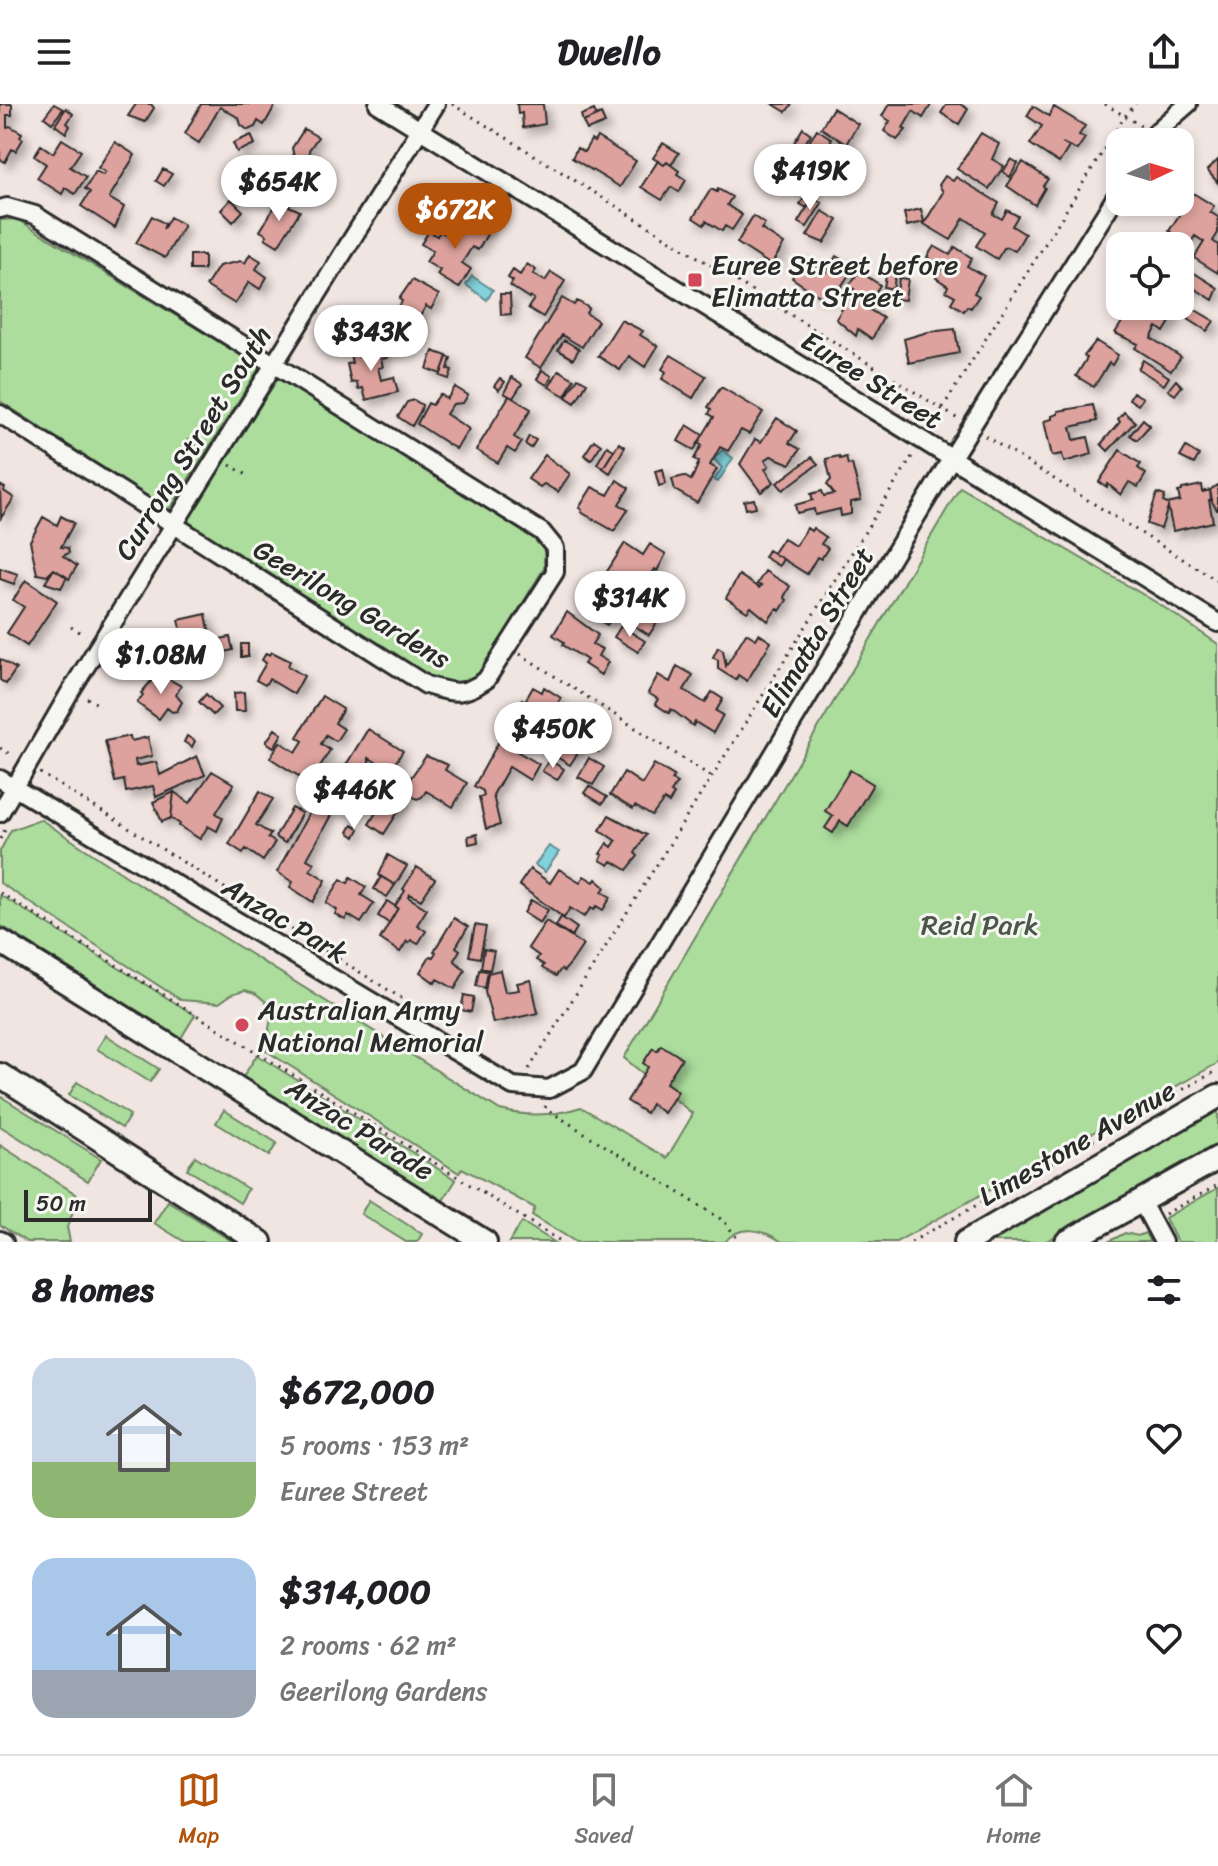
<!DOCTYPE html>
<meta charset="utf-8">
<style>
body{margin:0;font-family:Sriracha,sans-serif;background:#f6f6f6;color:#202124;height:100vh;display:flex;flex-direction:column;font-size:30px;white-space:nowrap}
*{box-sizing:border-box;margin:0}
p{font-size:26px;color:#757577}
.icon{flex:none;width:44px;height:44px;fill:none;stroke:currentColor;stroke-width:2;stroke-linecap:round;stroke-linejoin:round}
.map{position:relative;height:1138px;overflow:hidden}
.side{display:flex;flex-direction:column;background:#fff;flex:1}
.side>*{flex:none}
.needle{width:52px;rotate:86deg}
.controls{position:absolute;left:1106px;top:24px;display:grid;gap:16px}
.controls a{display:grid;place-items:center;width:88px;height:88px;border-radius:16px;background:#fff;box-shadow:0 4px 12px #0003;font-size:40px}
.scale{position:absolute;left:24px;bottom:20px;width:128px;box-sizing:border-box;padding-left:8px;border:4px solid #2b2b2b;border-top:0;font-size:22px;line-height:28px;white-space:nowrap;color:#2b2b2b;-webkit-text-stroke:6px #f6f6f2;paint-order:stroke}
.price{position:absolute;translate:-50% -68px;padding:0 18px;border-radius:28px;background:#fff;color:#222;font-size:26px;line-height:52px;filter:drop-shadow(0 2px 4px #0008)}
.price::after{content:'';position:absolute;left:50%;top:48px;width:24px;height:18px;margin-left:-12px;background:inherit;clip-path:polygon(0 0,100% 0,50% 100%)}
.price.selected{background:#b45309;color:#fff}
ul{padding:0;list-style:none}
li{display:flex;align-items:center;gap:24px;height:200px;padding:0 32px}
li span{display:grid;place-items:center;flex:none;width:224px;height:160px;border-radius:24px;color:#555}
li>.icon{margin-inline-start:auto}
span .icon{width:96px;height:96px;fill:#fffc;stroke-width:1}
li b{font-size:34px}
h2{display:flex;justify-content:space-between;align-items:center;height:96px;padding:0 32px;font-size:34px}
header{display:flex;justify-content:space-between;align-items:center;height:104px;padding:0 32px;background:#fff;font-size:36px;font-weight:800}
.tabs{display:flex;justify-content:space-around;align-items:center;height:112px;border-top:2px solid #e0e0e0;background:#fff;font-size:22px;color:#757577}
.tabs a{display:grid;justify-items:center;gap:4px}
.tabs .selected{color:#b45309}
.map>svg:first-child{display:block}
.green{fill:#acdd9d;stroke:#6c8464;stroke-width:2}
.water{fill:#82d2dc;stroke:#5f8f95;stroke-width:2}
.building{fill:#dda29d;stroke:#2b2b2b;stroke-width:2;filter:url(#shadow)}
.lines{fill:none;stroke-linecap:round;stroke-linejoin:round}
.minor-casing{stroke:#2b2b2b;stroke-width:22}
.major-casing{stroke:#2b2b2b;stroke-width:28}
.path{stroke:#2b2b2b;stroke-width:3;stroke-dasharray:2 6;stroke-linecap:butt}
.minor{stroke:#f6f6f2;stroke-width:16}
.major{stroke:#f6f6f2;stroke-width:22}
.poi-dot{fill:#d1495b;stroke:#f6f6f2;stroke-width:3}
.labels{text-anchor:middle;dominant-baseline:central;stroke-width:6;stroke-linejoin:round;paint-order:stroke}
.poi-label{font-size:28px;fill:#2b2b2b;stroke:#f6f6f2;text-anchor:start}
.street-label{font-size:28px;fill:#2b2b2b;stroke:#f6f6f2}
.park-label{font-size:28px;fill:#4b5848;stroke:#f6f6f2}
</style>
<header><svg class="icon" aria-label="menu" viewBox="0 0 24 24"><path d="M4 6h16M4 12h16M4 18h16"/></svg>Dwello<svg class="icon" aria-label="share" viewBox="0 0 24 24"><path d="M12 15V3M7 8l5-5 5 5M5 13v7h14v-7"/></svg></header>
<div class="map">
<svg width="1218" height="1138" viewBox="0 0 1218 1138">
<defs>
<filter id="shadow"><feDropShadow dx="5.5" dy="5.5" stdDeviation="4" flood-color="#0004"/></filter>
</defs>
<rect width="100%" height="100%" fill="#f1e5e1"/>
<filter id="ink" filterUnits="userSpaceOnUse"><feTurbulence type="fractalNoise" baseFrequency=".0125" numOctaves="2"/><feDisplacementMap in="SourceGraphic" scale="16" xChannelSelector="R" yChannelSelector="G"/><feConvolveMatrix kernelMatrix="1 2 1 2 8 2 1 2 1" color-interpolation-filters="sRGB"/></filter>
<g filter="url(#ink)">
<path class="green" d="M17,115L260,263L169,406L0,297V116Z
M279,273L534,435L544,446V464L481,568L460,581L435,576L185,418Z
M960,383L1159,500L1218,540V959L896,1138H782C766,1126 739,1119 725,1138H576L532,1111L535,1104L462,1064L459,1069L265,946L272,937L269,925L272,908L265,897L255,889L245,886L232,890L219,899L181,896L0,779V747L11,726L40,715L132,776L500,1006C528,1013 554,1012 581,1003L667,1054L693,1010L624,954Z
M0,791L195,911L181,934L0,821Z
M106,931L159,965L150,978L97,945Z
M257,951L456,1076L442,1098L243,973Z
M77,978L130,1011L122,1024L69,991Z
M0,992L101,1055L88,1077L0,1022Z
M1218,1004V1043L1045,1138H986Z
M224,1006L277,1039L269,1052L216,1019Z
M0,1041L79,1092L67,1123L70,1138H27L0,1121Z
M195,1052L248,1085L240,1099L187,1065Z
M1218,1084V1138H1177L1165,1114Z
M369,1096L422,1130L417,1138H406L361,1110Z
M168,1097L233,1138H185L154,1119Z
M522,1118L554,1138H509Z
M1125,1129L1138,1132L1145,1129L1150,1138H1108Z"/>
<path class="water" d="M472,172L493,186L487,196L466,181Z
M722,346L733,354L718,378L714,376L722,364L714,355Z
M549,742L559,748L545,768L535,761Z"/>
<path class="building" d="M0,0H12V11H7V23L10,22L22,29L20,33L23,35L16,47L12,45L5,58L0,55Z
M54,0L63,5L52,19L44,13Z
M136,0H151L154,4L145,18L128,12Z
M201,0H276L264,21L258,17L255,23L248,26L241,21L239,14L220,3L199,39L185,30Z
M517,0H543L545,20L523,24L522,9L518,10Z
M773,0H792L786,8Z
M889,0H929L931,1L923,14L913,7L903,24L906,26L897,36L884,27L890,17L882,12Z
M947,0H960L968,5L959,20L941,9Z
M1033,2L1049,12L1054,3L1085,22L1079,31L1085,34L1077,46L1062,39L1069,43L1059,59L1030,40L1042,22L1027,12Z
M66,4L73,10L67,19L70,22L66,29L55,21Z
M833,4L858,20L846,40L821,24Z
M594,6L597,12L583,18L581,11Z
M601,10L605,19L587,26L583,18Z
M803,24L811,30L800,47L792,42Z
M304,25L318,33L309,46L311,58L324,66L316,79L297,67L292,44Z
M817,25L832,35L818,57L803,48Z
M981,29L999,40L992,55L1004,62L989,85L957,65Z
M251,31L255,40L237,48L233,39Z
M597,33L636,57L620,83L572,54L577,44L584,48L591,36L594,38Z
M62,35L81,47L70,63L86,73L75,90L65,84L62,90L37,74L46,60L34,52L41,41L53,49Z
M115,38L135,51L109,94L124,103L115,124L81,102L90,88L85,85L96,67L103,71L105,68L98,64Z
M663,39L679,49L671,61L667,58L664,61L653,54Z
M1011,55L1018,59L1010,73L1003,68Z
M1218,56V79L1207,66Z
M658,57L664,61L667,58L679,67L677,70L686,76L679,88L671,83L662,96L641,83Z
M1023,58L1048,75L1043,82L1045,84L1035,101L1007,82Z
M163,65L172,70L164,82L156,77Z
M945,72L953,77L956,73L999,99L993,110L1002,115L1007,106L1018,112L1012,122L1025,130L1015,147L1007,143L1004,144L997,155L976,142L985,128L964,114L951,136L924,120L943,88L939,81Z
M711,85L717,88L718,85L732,93L727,101L742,111L732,126L725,122L722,127L706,117L704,121L693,114Z
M1193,89L1214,102L1210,108L1218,113V129L1213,137L1218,141V169L1194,154L1204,138L1195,132L1190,140L1169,127Z
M807,90L813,94L807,104L800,100Z
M813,94L822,99L807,123L798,118Z
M231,95L243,107L233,118L221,106Z
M278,97L300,107L278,142L265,134L267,131L260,127Z
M921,105L924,118L907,122L904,109Z
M822,107L838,116L824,139L807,132Z
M152,112L165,120L163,125L170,113L184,121L165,154L136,139Z
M469,112L490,125L478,146L472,143L462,159L471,165L459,184L437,171L440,166L426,158L433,147L421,140L429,127L437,132L440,127L453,135L456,134Z
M753,112L765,120L761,125L784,140L771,161L737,139Z
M934,142L950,151L955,143L972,154L967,162L984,172L974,189L979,192L971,204L967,202L964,207L951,199L955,192L946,187L948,182L936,174L943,162L927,153Z
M250,150L261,157L256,165L267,173L260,185L249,178L235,200L206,182L219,162L241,157L245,159Z
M190,151H204V166H190Z
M836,152L854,163L833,195L824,189L821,193L792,174L802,153L826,168Z
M527,160L536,166L533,170L545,177L551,168L565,177L543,213L528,204L534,195L530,192L529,194L510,182L513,177L508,174L513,166L520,171Z
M1180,160L1218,184L1213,196L1191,182L1187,188L1180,183Z
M859,167L880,181L868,201L872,204L870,206L883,214L872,235L858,225L856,232L836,215L854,185L849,182Z
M887,167L896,168L893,185L884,183Z
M899,174L908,175L905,196L896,195Z
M412,176L439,191L431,205L426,202L418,216L425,220L418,234L395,222L398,217L393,214L402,197L399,195Z
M500,190H510L511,210L501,211Z
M562,194L574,201L577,197L589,204L586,209L598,217L582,243L562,231L541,264L525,254Z
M1126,202L1130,204L1131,202H1159L1174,211L1164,228L1157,223L1151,234L1181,253L1171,267L1135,244L1138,240L1115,229L1124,215L1120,213Z
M1194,205L1214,217L1207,227L1188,215Z
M621,216L643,227L640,231L658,242L645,263L629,252L620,266L598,252Z
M955,225L959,249L909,259L904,235L928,228Z
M564,236L579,245L573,255L558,246Z
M1096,237L1118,251L1112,261L1109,259L1094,283L1076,272L1087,254L1084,252Z
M379,243H384L387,254L381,255L383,263L378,264L381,276L394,273L398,288L366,296L363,284L358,285L357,278L351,279L347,260L352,259L350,250Z
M433,247L447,252L441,270L427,265Z
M671,251L706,272L693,294L662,275L666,268L662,265Z
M447,253L451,254L448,265L452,266L449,275L440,272Z
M1143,256L1169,273L1164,281L1138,265Z
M542,266L552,272L547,281L537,275Z
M559,266L574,275L565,292L549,283Z
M512,273L522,280L513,294L504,289Z
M500,274L505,278L499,286L494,282Z
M578,274L587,279L575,299L566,293Z
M1176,276L1182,282L1175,291L1168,286Z
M455,283L468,291L463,299L453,300L446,310L469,325L456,345L417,320L428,299L432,301L440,290L447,295Z
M721,283L763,308L749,330L741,326L728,347L720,343L710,361L717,365L697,399L675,386L672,375L684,372L691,376L694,370L699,358L694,355L702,341L698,339L714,313L709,310L711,305L708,303Z
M1133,288L1143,294L1138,301L1129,295Z
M509,292L531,305L514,333L522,338L515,349L507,344L498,359L476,346Z
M414,296L422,301L421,306L412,322L398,313L407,298Z
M1093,301L1097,317L1071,323L1074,336L1088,333L1092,350L1064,358L1062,350L1052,352L1044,317L1052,315V312L1058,310V307Z
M1124,308L1135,318L1108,347L1101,340L1120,318L1118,315Z
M777,314L797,327L789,339L800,345L790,360L771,352L765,356L769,362L765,365L774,378L761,388L740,360L755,335L761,338Z
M1143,315L1150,321L1137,336L1130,331Z
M687,321L703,331L694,346L678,337Z
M529,332L536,336L531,344L525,340Z
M594,336L601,341L591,356L584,351Z
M619,339L625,343L610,369L603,364Z
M607,342L614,346L603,364L597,360Z
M1186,343L1199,351L1194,360L1180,353Z
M1120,346L1141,360L1138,364L1146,370L1138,383L1129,378L1121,391L1108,380L1107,383L1099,378Z
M545,351L570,370L558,388L544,380L540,383L528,375Z
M839,352L840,355L846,353L848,361L852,360L861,396L851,398V410L841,412L840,405L815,411L814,405L797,409L795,401L813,396L811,390L822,387L824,392L834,390L827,380L831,376L826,355Z
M812,353L818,360L783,386L777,379Z
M663,365L666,380L659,382L655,367Z
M617,376L629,384L619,400L628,406L614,427L581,408L582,406L579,404L592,383L608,391Z
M0,381L5,384L4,387L14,394L1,414Z
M1202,381L1203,388L1210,386L1212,396H1209L1213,418L1173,427L1168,403L1161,425L1147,420L1157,389L1165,392L1163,398L1167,400L1180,397L1178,388L1182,387V385Z
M1218,381V406H1217L1211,396L1210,386Z
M754,395L756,403L746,405L744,397Z
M61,412L74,419L61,443L68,444L69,449L63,452L77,462L69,475L54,465L47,472L37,470L30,437L43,413L57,421Z
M807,424L811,427L813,424L826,433L821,440L828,444L821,455L817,453L807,470L773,449L783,434L795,442Z
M625,439L643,451L650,440L666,450L657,467L655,465L652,470L655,472L644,489L641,487L633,498L619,489L616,495L606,488L609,483L601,477Z
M768,446L783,455L779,462L764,453Z
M0,464L18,470L14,480L0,475Z
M54,465L67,473L61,484L45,479Z
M765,467L790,482L784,493L787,496L780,507L777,504L768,517L751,503L747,508L726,494L739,471L759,484L761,482L757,480Z
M26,476L57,497L27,542L7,529L24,503L13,496Z
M596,502L613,512L607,521L590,511Z
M639,505L658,517L649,531L630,519Z
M567,508L598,531L592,540L602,545L598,552L608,558L601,571L584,560L587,556L563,541L564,538L553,531Z
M206,510L210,531L200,533L201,539L230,533L233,546L204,553L206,564L193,567L191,557L188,558L179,516Z
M621,522L645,537L638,548L614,533Z
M746,529L756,535L759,530L771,538L747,577L738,571L736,576L718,565V556L713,553L718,543L723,546L726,562Z
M241,540H248V553H241Z
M272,548L290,557L288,562L304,572L294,590L269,575L265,581L256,576L266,559L262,556L266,549L270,551Z
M0,555L16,565L6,580L0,576Z
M677,562L693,571L684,586L705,599L712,588L723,595L716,607L723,611L713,629L695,618L693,622L671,605L669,609L655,600L658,595L648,589L658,571L670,578Z
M158,569L181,582L176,591L182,598L177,607L172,608L167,604L159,615L137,599L143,591L141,589Z
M533,583L542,588L544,583L561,594L558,599L572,608L566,619L588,633L570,661L540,643L548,630L533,624L530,629L512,617L522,595L525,597Z
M244,588L245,607H235L234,589Z
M206,590L220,604L213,611L199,598Z
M322,592L343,605L335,619L344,625L336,637L326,631L321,640L330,646L310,679L270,654L280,638L296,648L303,637L297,633Z
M275,625L282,630L274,643L266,638Z
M368,625L403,647L392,664L390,662L388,665L369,654V664L363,672L356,673L348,669L346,661Z
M599,629L607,635L598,648L590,643Z
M130,632L131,637L148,633L152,652L135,656L136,662L156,658L160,671L197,652L205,671L156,693L153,682L126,688L124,676L115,678L105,637Z
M187,632L195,637L192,643L184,638Z
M499,637L539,660L530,676L509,663L493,691L500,721L486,725L479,693L484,692L483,687L474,682Z
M426,652L448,661L445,666L467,679L453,703L426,687L422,693L417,695L410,691L409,676Z
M589,654L604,663L593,681L578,673Z
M549,656L564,665L557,676L542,667Z
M654,660L674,672L672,676L677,679L671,688L674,690L669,699L664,696L652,712L635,702L633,705L610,691L624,668L642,680Z
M850,666L873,680L848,722L840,717L833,729L825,724L833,712L825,707Z
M212,667L234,680L216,709L223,714L217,727L208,722L200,735L179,722L180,720L171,714L174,688L190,699Z
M589,682L607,693L602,700L584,689Z
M391,684L407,694L384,730L369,720Z
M260,687L273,695L256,721L271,730L268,734L275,738L263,757L246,745L243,749L229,740Z
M174,688L171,714L162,718L153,698Z
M314,700L331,711L307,755L314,759L310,766L326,776L313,798L290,783L293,778L277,768Z
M292,704L302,709L285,739L275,733Z
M609,711L646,731L635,749L638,752L627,766L612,757L609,761L600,756L603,751L600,750L607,739L612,743L616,737L600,726Z
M352,721L359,725L355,733L348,728Z
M477,730L478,738L469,740L468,732Z
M388,751L407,762L395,781L379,771Z
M417,763L435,775L421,796L410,790L408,793L427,805L417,821L426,827L418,840L411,836L409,839L407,837L400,848L380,835L398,804L395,802L405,787L403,785Z
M530,765L550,779L559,765L580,778L584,772L594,778L596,775L605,783L602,788L611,793L603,806L596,802L594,806L591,804L584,813L570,804L564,814L519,781Z
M351,773L366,783L361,791L374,799L361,819L348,811L345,816L335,810L337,806L326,799L341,775L348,779Z
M381,773L395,781L387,793L374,785Z
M531,796L548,806L540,819L524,809Z
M387,797L398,804L389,819L378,812Z
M561,813L577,824L572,832L556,822Z
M454,814L468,823L456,843L460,846L454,856L465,866L455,885L437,875L435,879L420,868L430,852L433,853L436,848L434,847Z
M546,817L583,841L571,859L564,867L561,865L556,872L542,864L544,861L536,856L539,852L528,844Z
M475,821L486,823L480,854L469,852Z
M484,845L494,847L490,866L481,864Z
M479,866L488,867L485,884L476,882Z
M500,866L505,888L519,886L517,879L531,876L538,909L493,919L485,888L488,869Z
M464,891L474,893L471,908L461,906Z
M661,941L682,954L666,979L678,987L664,1009L651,1000L646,1009L627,997L648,963L643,959L653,944L657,947Z"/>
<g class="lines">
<defs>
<path id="minor" d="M378,0L1218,519
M1150,38L1157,27L1188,0
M0,105L7,103L35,111L542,428L555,444V468L486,576C461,593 454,589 426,581L0,310
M0,675L513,982L549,985L583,967L951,355L1120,86
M0,709L70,588L436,0
M1141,1097L1163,1138
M0,1136L4,1138"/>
<path id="major" d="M0,837L485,1138
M0,971L260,1138
M966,1138L1218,992
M1067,1138L1218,1054"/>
</defs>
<use href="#minor" class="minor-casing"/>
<use href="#major" class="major-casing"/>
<path class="path" d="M452,0L958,315
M1105,0L1141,22
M930,324L1125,12L1136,0
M985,332L1218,477
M188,336L202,345
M230,361L247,371
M71,523L85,531
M520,550L712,673
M87,594L101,602
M0,644L13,652
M40,669L427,910
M0,735L5,726
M0,789L562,1138
M529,965L913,351
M546,1002L545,1004L724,1117L740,1138
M1165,1110L1218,1081
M911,1138L1218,966"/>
<use href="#minor" class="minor"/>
<use href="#major" class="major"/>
</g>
</g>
<g class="poi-dot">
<rect x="687" y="168" width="16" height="16" rx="4"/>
<circle cx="242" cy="921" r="8"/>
</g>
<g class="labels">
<g class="poi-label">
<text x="711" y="160">Euree Street before<tspan x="711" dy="32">Elimatta Street</tspan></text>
<text x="258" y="905">Australian Army<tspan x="258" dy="32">National Memorial</tspan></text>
</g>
<g class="street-label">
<text transform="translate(872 276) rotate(32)">Euree Street</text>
<text transform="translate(193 339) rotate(-58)">Currong Street South</text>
<text transform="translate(352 500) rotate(31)">Geerilong Gardens</text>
<text transform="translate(817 528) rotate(-59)">Elimatta Street</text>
<text transform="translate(285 816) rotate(31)">Anzac Park</text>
<text transform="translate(360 1025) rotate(32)">Anzac Parade</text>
<text transform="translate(1077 1039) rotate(-30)">Limestone Avenue</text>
</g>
<g class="park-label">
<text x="980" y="820">Reid Park</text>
</g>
</g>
</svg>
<div class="controls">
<a><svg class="needle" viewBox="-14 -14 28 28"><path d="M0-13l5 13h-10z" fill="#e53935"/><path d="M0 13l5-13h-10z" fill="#757577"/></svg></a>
<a><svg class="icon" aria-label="locate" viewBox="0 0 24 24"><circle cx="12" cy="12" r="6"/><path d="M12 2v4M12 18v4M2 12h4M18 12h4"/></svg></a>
</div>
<div class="scale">50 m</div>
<b class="price" style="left:810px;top:108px">$419K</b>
<b class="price" style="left:279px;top:119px">$654K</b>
<b class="price selected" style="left:455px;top:147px">$672K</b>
<b class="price" style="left:371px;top:269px">$343K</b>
<b class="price" style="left:630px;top:535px">$314K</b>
<b class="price" style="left:161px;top:592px">$1.08M</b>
<b class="price" style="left:553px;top:666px">$450K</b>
<b class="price" style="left:354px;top:727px">$446K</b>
</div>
<section class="side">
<h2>8 homes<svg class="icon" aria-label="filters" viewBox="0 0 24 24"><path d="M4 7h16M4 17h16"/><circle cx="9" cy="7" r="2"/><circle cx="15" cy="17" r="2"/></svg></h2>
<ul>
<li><span style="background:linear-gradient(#c9d6e8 65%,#8fb573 0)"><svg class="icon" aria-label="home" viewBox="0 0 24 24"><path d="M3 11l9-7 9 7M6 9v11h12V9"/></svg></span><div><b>$672,000</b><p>5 rooms · 153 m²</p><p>Euree Street</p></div><svg class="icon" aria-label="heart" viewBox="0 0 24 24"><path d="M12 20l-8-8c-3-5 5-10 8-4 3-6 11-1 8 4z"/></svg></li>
<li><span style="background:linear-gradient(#a9c7e8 70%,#9aa5b1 0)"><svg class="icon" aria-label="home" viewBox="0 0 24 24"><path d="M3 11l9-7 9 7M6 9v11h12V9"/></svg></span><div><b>$314,000</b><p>2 rooms · 62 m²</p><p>Geerilong Gardens</p></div><svg class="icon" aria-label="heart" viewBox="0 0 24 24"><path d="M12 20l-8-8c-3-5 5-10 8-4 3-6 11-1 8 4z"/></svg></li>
</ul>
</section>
<nav class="tabs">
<a class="selected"><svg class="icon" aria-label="map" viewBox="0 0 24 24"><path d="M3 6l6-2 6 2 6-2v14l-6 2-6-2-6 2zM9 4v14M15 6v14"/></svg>Map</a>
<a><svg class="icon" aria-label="saved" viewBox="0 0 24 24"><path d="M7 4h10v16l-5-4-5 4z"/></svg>Saved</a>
<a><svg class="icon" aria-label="home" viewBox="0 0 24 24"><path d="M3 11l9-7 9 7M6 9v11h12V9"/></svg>Home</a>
</nav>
